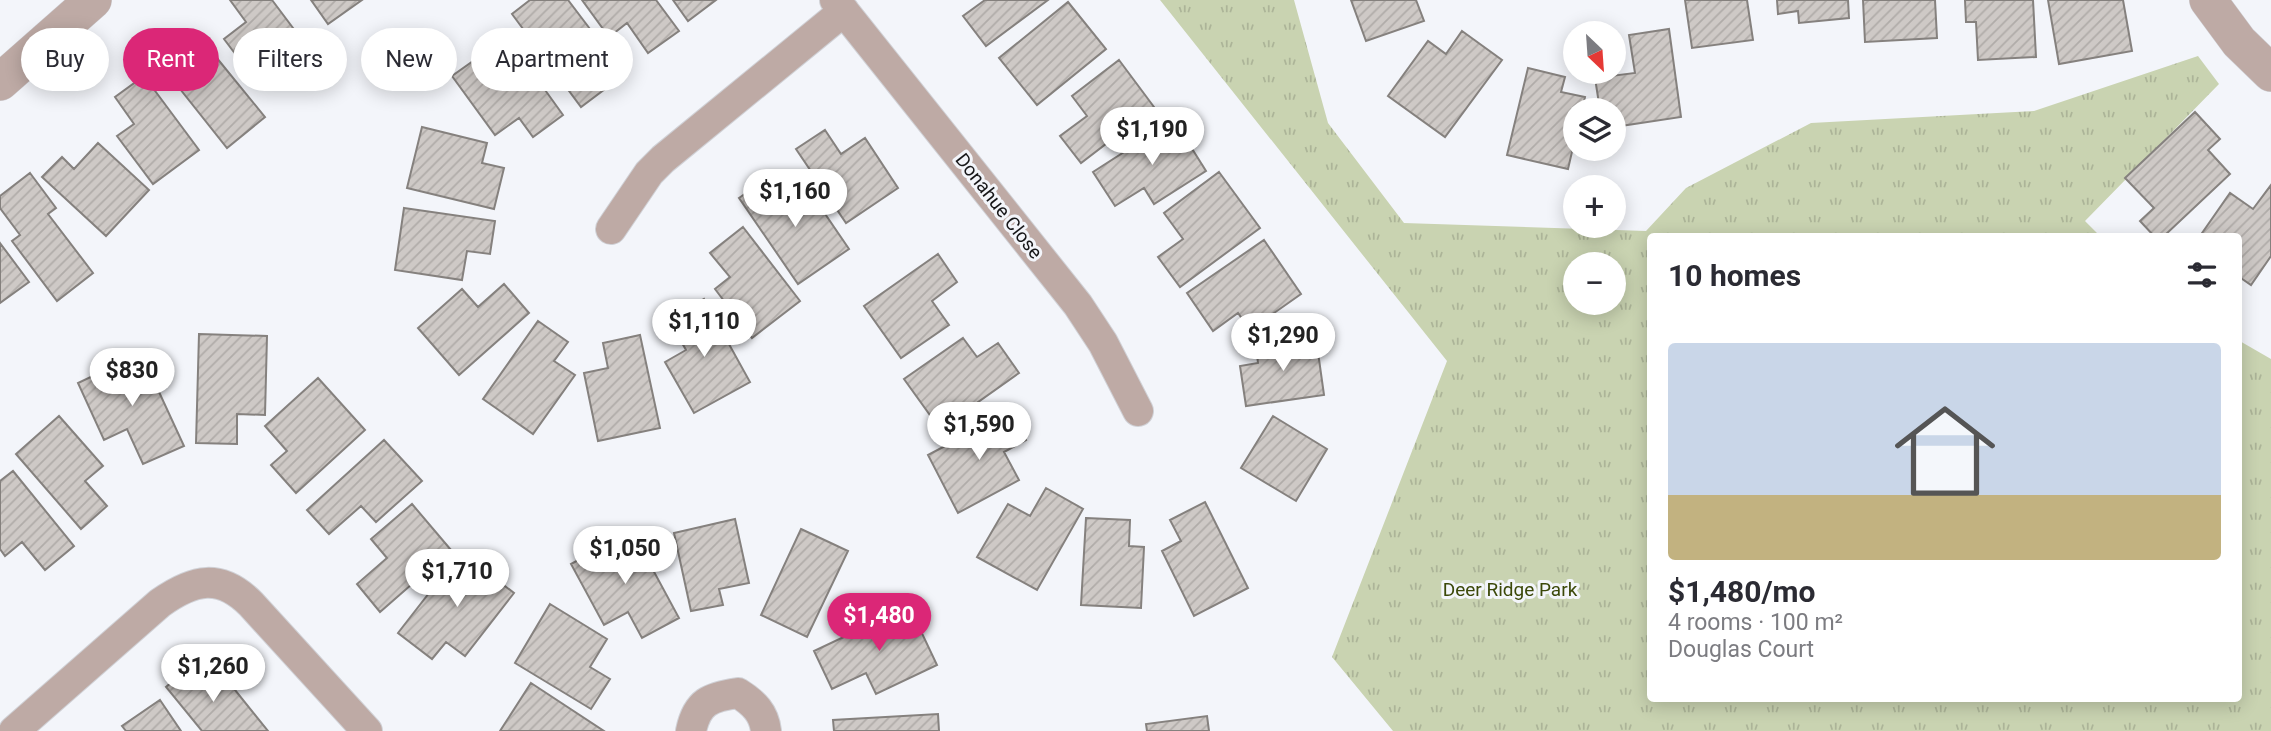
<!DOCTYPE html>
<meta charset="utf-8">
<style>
body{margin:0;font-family:Roboto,sans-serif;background:#f2f2f3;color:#2b2b33;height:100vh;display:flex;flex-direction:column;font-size:26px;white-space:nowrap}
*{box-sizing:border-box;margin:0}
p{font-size:23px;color:#7c7c81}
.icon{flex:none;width:38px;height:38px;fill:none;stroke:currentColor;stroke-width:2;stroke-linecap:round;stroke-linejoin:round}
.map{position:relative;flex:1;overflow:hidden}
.panel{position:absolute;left:1647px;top:233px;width:595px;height:469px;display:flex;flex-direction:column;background:#fff;border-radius:7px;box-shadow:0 4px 18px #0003}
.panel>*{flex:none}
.guide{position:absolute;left:21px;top:28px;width:665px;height:63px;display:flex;gap:14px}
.needle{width:46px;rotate:155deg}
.fabs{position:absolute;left:1563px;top:21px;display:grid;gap:14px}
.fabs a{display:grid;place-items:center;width:63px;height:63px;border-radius:50%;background:#fff;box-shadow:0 4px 18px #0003;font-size:35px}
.price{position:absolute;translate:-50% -60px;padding:0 16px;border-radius:24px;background:#fff;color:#222;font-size:23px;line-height:46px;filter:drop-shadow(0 2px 4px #0008)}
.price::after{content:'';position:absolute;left:50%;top:42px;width:21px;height:16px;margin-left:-10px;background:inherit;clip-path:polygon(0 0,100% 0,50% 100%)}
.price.active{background:#db2777;color:#fff}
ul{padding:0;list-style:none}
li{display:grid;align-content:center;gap:14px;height:371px;padding:0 21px}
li+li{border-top:2px solid #e1e1e2}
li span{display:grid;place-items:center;height:217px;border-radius:7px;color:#555}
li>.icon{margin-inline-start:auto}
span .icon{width:126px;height:126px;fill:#fffc;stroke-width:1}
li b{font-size:30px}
h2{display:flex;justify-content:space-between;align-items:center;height:84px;padding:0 21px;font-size:30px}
.pill{padding:0 24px;border-radius:32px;background:#fff;box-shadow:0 4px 18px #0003;font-size:24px;line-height:63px}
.pill.active{background:#db2777;color:#fff}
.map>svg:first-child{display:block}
.park{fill:url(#park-tufts);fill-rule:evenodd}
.building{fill:url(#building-hatch);stroke:#85817e;stroke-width:2}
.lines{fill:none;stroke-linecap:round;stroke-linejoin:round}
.minor-casing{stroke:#d0d1d6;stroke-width:32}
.tertiary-casing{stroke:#d0d1d6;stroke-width:38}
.minor{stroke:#beaaa5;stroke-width:30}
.tertiary{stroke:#beaaa5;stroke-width:37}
.labels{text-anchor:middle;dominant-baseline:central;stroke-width:6;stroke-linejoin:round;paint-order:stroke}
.street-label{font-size:19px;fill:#161618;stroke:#f3f5fa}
.park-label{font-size:19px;fill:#3b4808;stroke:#f3f5fa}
</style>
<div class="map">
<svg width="2271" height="731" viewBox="0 0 2271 731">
<defs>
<pattern id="park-tufts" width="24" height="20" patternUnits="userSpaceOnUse" patternTransform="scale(1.75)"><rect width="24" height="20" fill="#c9d3b1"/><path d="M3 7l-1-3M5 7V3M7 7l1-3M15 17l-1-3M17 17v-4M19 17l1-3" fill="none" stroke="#acb498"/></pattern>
<pattern id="building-hatch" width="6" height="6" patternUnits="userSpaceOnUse" patternTransform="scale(1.75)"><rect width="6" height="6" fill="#cec9c6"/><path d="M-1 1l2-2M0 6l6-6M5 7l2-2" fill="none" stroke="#b0aca9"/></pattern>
</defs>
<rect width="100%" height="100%" fill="#f3f5fa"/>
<path class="park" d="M1160,0H1294L1328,123L1404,223L1646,231L1686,188L1811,123L2034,111L2198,56L2219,84L2085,221L2100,236H1650V698H2238V340L2271,359V731H1393L1332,657L1447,361ZM1575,264H1614V303H1575Z"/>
<path class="building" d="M230,0H272L311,52L261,88L224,39L246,22Z
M311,0H362L328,24Z
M530,0H568L612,58L593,73L605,89L581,107L512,14Z
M582,0H656L679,31L648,53L627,23L609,37Z
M673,0H716L688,21Z
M985,0H1048L986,46L963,16Z
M1351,0H1416L1424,21L1366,41Z
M1685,0H1747L1753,40L1692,48Z
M1777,0H1848L1849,18L1799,23L1798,11L1778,14Z
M1863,0H1935L1937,38L1865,42Z
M1965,0H2033L2036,57L1978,60L1976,22H1966Z
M2048,0H2123L2132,51L2059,64Z
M1068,2L1106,49L1037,105L999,58Z
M1669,29L1681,117L1614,127V110H1600L1595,78L1635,73L1629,35Z
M1462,31L1502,60L1445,137L1388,96L1428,41L1446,54Z
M507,37L563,115L533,137L519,118L495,135L452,76Z
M182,40L203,67L216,57L265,117L227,148L157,60Z
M1119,60L1154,107L1081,163L1060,136L1087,116L1072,96Z
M1528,68L1565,77L1561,92L1585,97L1582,110H1575V139L1568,169L1507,155Z
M144,76L199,150L153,184L117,136L134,124L115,97Z
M2195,112L2220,139L2208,150L2230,174L2164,236H2154L2140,221L2154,208L2125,178Z
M1174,120L1206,171L1154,204L1144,188L1115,206L1093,172Z
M422,127L487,143L482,163L504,168L494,209L407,188Z
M825,130L841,154L865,138L898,188L846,223L796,149Z
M98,143L149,190L106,236L42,177L62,157L74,169Z
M1219,172L1260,228L1180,287L1158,257L1183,239L1164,213Z
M30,173L56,208L48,214L93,273L57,301L12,241L20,235L0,208V196Z
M771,176L789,202L808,189L849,249L798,284L739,198Z
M2271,185V256L2251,285L2238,276V236H2200L2230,193L2253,209Z
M404,208L495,221L490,254L467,251L462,280L395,270Z
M743,227L800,301L752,338L715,289L730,277L710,253Z
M1264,240L1301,294L1250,330L1238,313L1213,331L1187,293Z
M0,243L29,282L0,303Z
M938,254L957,282L932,301L949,325L901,358L864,306Z
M504,284L529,313L459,375L418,328L462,289L478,307Z
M704,299L750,382L694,413L665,362L686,350L669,320Z
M538,321L568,342L554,361L575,375L533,434L483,399Z
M199,334L267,336L265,415L237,414V444L196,443Z
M640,335L660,428L598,441L584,373L608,368L603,343Z
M963,338L977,357L998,343L1019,373L940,429L904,379Z
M1316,338L1324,395L1246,406L1240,366L1258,363L1256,347Z
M141,353L184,446L143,464L127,429L104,440L78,383Z
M318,378L365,430L296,493L271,465L287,451L265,426Z
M1011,411L1026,440L1004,452L1019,480L958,513L928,455Z
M59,416L103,466L85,481L107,506L81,529L16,454Z
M1273,416L1327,449L1296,501L1241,468Z
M384,440L422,481L376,522L361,506L329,534L307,510Z
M13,471L74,546L45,570L22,542L5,556L0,549V481Z
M1046,488L1083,509L1037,590L977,557L1008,504L1030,516Z
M1205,502L1248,588L1194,616L1162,551L1181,541L1170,520Z
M412,504L451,550L380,612L357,584L387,558L371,539Z
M1086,518L1130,520L1129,546L1144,547L1141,608L1081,605Z
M735,519L749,583L719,589L723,605L691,611L674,533Z
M801,529L848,551L807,637L761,615Z
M632,531L679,618L642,638L628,612L604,625L571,564Z
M461,552L514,593L465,656L446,642L432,659L398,633Z
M550,604L607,639L590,667L610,679L591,709L515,663Z
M909,606L937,665L876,694L866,673L832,689L814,651Z
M195,663L216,689L227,680L268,731H202L166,687Z
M531,683L604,731H500Z
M160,700L181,731H126L122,726Z
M938,714L939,731H834L833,720Z
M1207,716L1209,731H1147L1146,724Z"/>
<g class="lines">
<defs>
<path id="minor" d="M835,0L1078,305L1103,343L1138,411
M611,229L649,173L663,159L844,11
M14,731L160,603C194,579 220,573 251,604L367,731
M691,731C697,702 710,697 738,693C754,703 764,713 766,731"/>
<path id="tertiary" d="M2208,0L2239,42L2271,73
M0,82L93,0"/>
</defs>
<use href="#minor" class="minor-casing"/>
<use href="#tertiary" class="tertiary-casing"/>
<use href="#minor" class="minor"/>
<use href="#tertiary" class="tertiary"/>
</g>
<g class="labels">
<g class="street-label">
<text transform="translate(999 206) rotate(52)">Donahue Close</text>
</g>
<g class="park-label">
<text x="1510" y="589">Deer Ridge Park</text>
</g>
</g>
</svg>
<div class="fabs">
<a><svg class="needle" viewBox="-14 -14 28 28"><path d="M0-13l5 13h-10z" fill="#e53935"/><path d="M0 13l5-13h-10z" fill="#7c7c81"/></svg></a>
<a><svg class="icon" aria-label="layers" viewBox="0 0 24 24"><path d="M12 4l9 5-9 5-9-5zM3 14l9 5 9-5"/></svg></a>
<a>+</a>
<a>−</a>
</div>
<b class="price" style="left:1152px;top:167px">$1,190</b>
<b class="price" style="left:795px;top:229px">$1,160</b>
<b class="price" style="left:704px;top:359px">$1,110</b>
<b class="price" style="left:1283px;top:373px">$1,290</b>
<b class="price" style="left:132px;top:408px">$830</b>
<b class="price" style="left:979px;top:462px">$1,590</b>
<b class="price" style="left:625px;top:586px">$1,050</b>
<b class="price" style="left:457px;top:609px">$1,710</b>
<b class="price active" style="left:879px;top:653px">$1,480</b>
<b class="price" style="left:213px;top:704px">$1,260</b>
<div class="guide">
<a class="pill">Buy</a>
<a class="pill active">Rent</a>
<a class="pill">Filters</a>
<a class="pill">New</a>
<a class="pill">Apartment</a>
</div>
<section class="panel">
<h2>10 homes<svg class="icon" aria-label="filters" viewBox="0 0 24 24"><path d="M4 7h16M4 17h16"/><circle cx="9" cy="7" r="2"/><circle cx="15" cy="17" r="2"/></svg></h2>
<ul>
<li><span style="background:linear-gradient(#c9d6e8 70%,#c2b280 0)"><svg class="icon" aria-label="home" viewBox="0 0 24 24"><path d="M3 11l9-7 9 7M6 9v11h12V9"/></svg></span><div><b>$1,480/mo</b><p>4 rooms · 100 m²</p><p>Douglas Court</p></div></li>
</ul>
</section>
</div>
